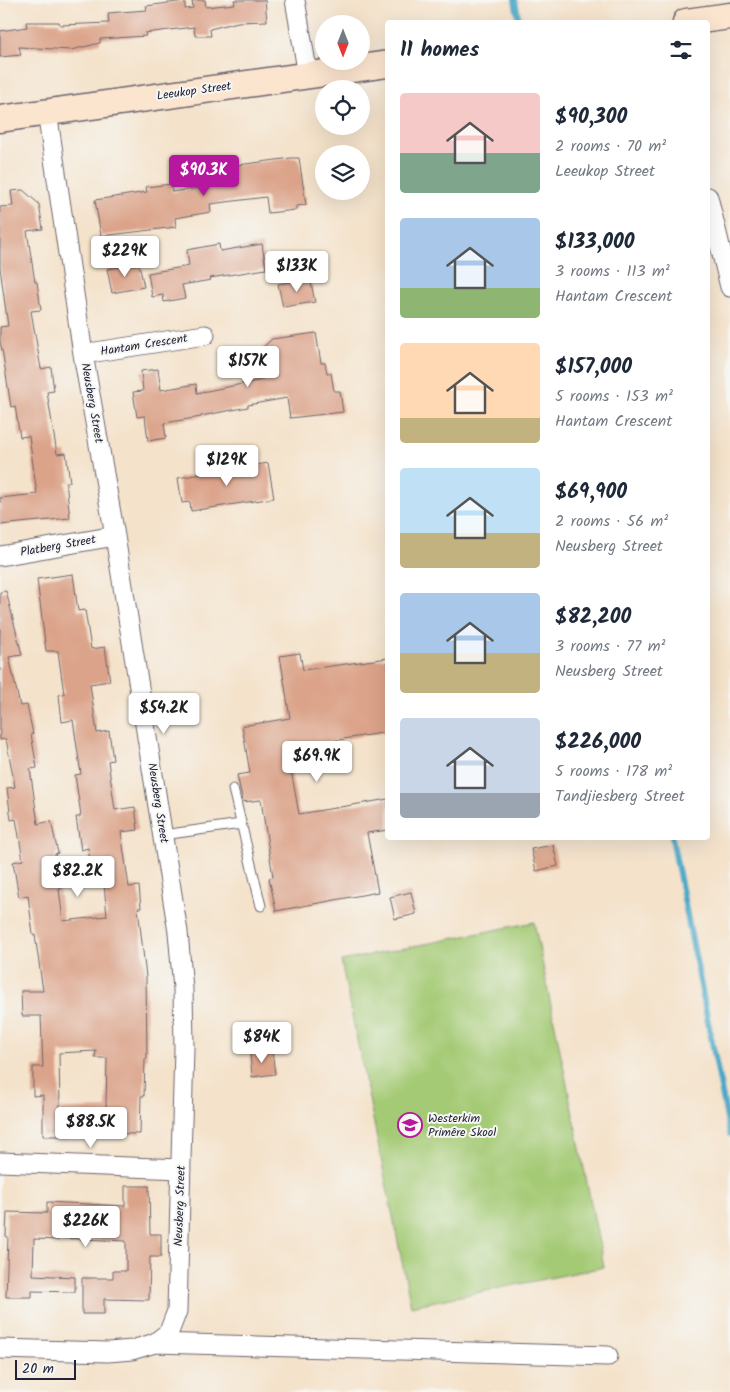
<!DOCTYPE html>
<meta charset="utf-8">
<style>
body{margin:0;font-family:Kalam,sans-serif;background:#f6f6f7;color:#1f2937;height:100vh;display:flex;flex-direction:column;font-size:19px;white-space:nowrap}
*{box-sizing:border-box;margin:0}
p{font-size:16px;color:#747a83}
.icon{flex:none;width:28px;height:28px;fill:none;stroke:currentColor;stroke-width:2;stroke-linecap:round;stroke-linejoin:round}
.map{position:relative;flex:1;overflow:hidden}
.sheet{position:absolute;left:385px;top:20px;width:325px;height:820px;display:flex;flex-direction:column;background:#fff;border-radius:5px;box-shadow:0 5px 20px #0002}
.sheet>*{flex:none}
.needle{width:32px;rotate:180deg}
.controls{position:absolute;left:315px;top:15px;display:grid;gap:10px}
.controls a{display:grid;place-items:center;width:55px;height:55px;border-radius:50%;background:#fff;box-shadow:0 5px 20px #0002;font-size:25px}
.scale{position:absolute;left:15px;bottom:12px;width:61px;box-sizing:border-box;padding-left:5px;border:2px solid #22223b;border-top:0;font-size:14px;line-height:18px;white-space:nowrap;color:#22223b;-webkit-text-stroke:4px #f6f6f2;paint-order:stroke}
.price{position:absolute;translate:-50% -42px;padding:0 11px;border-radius:5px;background:#fff;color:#222;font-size:16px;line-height:32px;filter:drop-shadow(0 1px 2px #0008)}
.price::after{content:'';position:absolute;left:50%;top:30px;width:15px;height:11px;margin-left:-8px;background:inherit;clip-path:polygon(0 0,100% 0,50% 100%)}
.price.active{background:#b5179e;color:#fff}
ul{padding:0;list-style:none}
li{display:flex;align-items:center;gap:15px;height:125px;padding:0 15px}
li span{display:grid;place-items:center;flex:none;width:140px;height:100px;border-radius:5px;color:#555}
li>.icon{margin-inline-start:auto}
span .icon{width:60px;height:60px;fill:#fffc;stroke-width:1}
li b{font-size:21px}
h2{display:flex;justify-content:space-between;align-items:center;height:60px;padding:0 15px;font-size:21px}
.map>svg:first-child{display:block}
.green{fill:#a4ca75;stroke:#637658}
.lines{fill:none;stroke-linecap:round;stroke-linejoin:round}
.stream{stroke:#48a9c7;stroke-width:6}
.building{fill:#dba389;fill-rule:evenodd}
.lane-casing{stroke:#6c656d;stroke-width:11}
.street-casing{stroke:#6c656d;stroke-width:21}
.secondary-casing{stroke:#6c656d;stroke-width:29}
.lane{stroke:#fff;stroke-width:9}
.street{stroke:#fff;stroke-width:19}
.secondary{stroke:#fce5cf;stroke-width:26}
.labels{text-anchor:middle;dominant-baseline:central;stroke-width:4;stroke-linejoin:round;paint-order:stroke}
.street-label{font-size:12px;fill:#22223b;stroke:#f6f6f2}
.poi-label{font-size:12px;fill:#22223b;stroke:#f6f6f2;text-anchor:start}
</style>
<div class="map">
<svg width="730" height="1392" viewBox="0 0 730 1392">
<rect width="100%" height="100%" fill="#f6f6f2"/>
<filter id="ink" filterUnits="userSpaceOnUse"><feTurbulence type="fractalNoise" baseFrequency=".02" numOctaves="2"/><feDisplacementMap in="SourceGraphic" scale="10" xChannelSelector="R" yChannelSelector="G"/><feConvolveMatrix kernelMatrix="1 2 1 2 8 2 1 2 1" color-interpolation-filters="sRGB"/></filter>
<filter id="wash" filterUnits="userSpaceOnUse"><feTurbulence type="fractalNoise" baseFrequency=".0096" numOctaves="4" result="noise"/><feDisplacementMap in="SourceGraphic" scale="20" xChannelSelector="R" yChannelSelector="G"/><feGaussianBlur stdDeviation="1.12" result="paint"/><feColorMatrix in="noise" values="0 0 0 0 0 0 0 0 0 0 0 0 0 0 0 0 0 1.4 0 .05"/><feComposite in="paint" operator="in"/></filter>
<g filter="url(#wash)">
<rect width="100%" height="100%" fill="#f4e2ca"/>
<path class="green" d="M534,922L604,1267L411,1306L341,961Z"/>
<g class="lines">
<path class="stream" d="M515,0L519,22
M672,838L730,1134"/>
</g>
<g id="blocks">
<path class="building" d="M192,0H205L206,7L235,4L234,0H265L267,21L238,22L210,29L211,36H195L194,27L145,33L146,36L100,39V43L71,50L19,47L21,55L0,57V31L27,27L26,22H59L60,25L109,23L108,13L147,10L146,6L185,1V9L193,8Z
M291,158H299L306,205L296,206V210L268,213L266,197L210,204L211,212L175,218L176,227L101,236L95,200L147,192L146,187L171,184L172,192L219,185L216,168Z
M23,190L39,204L43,229L27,231L35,282H37L41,310L31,311L41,369L51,367L54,391L47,392L57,454L66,453L70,482H66L70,518L0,525V498L37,494L29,436L20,437L15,406L11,407L3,355L0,342V327L8,326L0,268V207L13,206L11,191Z
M219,244L220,251L262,244L266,269L210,278L211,280L182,285L185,298L164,302L163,295L152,297L148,273L189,266L187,250Z
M139,264L144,287L112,293L107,269Z
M310,278L315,302L283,307L278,284Z
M316,333L321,363H325L327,373H331L334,391H340L343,412L290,418L287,398L248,405V407L201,416V417L164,423L166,438L148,441L145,416L137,417L133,392L143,391L141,371L158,369L161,390L196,384L197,393L262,380L258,352L272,339Z
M268,463L274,498L191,511L190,502L182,503L178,478Z
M73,574L78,611L85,610L91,649L105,647L110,681L90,684L97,733L109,731L113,760L108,761L115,810L135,807L138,830L121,832L129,887L139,886L141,908H138L146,977L147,1059H145L144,1096H141L140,1134L75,1133V1136H43V1095L33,1096V1067H43L41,1016H22L21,991H43L35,935H33L28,895L19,897L13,862L23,860L16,819L11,820L7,788L15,787L6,739L0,740V592L6,591L22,655L9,657L20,706L27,705L33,734H31L37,768L30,769L38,824L51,821L58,853L55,854L61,889H59L63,921L107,916L103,874L92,876L88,848L81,850L76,817H80V815H81L75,775L81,774L73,720L62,722L59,695L64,694L58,651H46L37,579ZM96,1051L95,1058H107L106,1108L60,1109L59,1053Z
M300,653L303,670L388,658V732L287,748L299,814L388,799V830L367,833L378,892L276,911L269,878L273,877L261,800L243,802L237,775L250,773L242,726L290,718L280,656Z
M553,845L558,866L536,871L531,849Z
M411,892L416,914L395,919L390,897Z
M272,1050L275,1074L252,1077L250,1053Z
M125,1186H149L150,1234H161V1257H150L149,1300L104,1299V1314H82V1278H113V1271H126V1241L59,1238V1240L34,1239L33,1275L75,1277V1292L32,1291V1297H6L8,1237L6,1236L7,1212L47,1213V1202L125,1206Z"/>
</g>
</g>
<g filter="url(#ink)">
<use href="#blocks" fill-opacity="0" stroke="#6c656d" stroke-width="1"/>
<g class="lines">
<defs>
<path id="lane" d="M233,789L261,906
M163,835L241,824"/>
<path id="street" d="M295,0L308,75
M47,112L83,354L115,536L178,932L183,989L184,1048L177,1311L169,1332L155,1343
M708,197L730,287
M83,354L205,335
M0,556L115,536
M0,1162L181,1169
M0,1349L108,1352L132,1350L155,1343L608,1356"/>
<path id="secondary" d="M686,22L730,16
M0,119L388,64"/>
</defs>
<use href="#lane" class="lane-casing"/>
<use href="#street" class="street-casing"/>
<use href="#secondary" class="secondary-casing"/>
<use href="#lane" class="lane"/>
<use href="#street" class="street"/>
<use href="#secondary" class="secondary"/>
</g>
</g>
<defs>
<symbol id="school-ring" viewBox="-11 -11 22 22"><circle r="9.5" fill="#f6f6f2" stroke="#b5179e" stroke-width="1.5"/><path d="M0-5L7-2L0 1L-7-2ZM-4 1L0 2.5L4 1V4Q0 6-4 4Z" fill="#b5179e"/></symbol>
</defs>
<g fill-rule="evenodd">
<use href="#school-ring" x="396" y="1111" width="28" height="28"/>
</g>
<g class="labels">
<g class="street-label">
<text transform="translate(194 91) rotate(-8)">Leeukop Street</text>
<text transform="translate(144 345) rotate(-9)">Hantam Crescent</text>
<text transform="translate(92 403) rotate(80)">Neusberg Street</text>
<text transform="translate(58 546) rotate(-10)">Platberg Street</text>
<text transform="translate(158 803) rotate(81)">Neusberg Street</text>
<text transform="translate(180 1206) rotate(-88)">Neusberg Street</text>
</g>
<g class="poi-label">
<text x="428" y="1118">Westerkim<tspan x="428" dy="14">Primêre Skool</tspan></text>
</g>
</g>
</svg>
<div class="controls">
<a><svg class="needle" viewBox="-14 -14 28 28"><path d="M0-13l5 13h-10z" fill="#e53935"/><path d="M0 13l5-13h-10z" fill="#747a83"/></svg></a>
<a><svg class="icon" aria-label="locate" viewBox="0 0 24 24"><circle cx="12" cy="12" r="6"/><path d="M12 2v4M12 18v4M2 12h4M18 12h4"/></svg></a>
<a><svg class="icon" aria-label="layers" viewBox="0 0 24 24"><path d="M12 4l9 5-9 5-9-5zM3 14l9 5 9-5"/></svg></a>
</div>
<div class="scale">20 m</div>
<b class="price active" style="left:204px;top:197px">$90.3K</b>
<b class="price" style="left:125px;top:278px">$229K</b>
<b class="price" style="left:297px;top:293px">$133K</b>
<b class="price" style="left:248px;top:388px">$157K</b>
<b class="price" style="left:227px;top:487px">$129K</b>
<b class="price" style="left:164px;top:735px">$54.2K</b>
<b class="price" style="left:317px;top:783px">$69.9K</b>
<b class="price" style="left:78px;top:898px">$82.2K</b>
<b class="price" style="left:262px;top:1064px">$84K</b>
<b class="price" style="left:91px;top:1149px">$88.5K</b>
<b class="price" style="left:86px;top:1248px">$226K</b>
<section class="sheet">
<h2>11 homes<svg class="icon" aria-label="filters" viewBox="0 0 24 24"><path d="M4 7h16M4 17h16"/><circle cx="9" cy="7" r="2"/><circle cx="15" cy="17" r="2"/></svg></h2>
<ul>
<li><span style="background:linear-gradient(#f6c9c9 60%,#7fa58c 0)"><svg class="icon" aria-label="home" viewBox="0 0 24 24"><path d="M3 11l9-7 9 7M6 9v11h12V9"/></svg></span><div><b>$90,300</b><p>2 rooms · 70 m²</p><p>Leeukop Street</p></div></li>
<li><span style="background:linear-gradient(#a9c7e8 70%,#8fb573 0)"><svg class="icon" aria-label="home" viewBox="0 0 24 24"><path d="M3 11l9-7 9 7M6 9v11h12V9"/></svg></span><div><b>$133,000</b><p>3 rooms · 113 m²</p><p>Hantam Crescent</p></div></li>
<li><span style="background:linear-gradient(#ffd9b3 75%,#c2b280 0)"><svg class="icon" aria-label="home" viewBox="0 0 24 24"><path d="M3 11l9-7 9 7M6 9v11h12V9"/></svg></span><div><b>$157,000</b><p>5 rooms · 153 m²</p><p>Hantam Crescent</p></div></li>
<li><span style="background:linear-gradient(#bfe0f5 65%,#c2b280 0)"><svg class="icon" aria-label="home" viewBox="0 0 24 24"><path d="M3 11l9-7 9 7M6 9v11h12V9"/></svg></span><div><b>$69,900</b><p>2 rooms · 56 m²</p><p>Neusberg Street</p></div></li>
<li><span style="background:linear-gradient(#a9c7e8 60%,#c2b280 0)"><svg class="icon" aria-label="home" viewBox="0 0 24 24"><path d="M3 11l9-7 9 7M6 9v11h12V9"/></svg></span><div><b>$82,200</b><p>3 rooms · 77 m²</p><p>Neusberg Street</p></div></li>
<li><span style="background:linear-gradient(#c9d6e8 75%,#9aa5b1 0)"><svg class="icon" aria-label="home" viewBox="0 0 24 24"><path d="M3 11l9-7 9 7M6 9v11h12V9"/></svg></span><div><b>$226,000</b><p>5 rooms · 178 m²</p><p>Tandjiesberg Street</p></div></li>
</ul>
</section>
</div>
